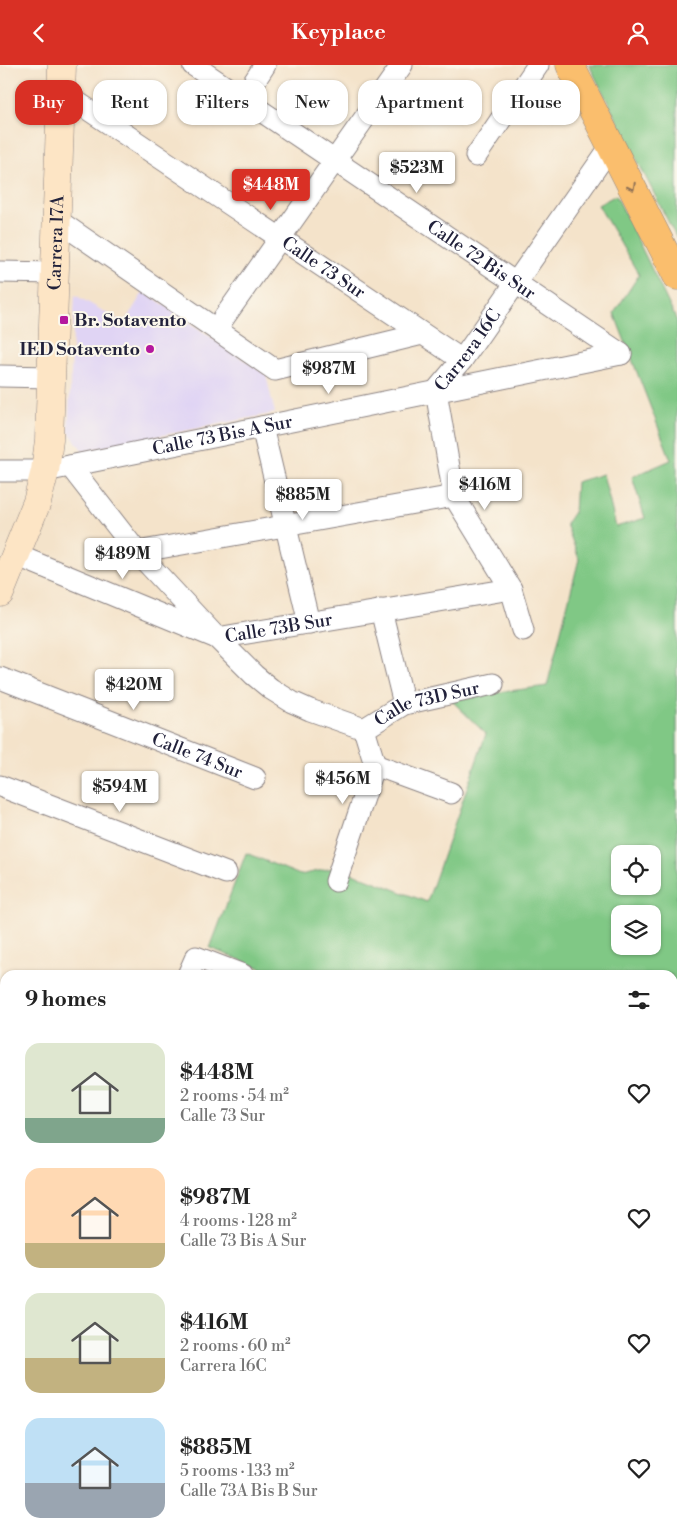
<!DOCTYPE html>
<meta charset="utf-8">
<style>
body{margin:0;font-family:"Libre Bodoni",serif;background:#f2f2f2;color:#222;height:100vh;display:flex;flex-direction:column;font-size:19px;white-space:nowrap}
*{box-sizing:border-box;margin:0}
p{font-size:16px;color:#767676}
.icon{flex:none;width:28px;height:28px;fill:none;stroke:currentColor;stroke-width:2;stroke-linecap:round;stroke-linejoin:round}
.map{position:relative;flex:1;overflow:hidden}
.side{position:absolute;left:0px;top:905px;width:678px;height:570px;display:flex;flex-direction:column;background:#fff;border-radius:15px 15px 0 0;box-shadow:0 1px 4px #0004}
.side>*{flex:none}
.hud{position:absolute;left:15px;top:15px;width:648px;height:45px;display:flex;gap:10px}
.buttons{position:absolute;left:611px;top:780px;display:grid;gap:10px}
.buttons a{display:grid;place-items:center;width:50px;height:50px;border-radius:10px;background:#fff;box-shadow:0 1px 4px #0004;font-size:25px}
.price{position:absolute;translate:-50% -42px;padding:0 11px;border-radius:5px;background:#fff;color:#222;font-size:16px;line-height:32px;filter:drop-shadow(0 1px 2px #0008)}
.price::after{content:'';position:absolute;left:50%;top:30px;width:15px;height:11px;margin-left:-8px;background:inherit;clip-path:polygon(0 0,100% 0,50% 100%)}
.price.on{background:#d93025;color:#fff}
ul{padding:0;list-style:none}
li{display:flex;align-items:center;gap:15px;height:125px;padding:0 25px}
li span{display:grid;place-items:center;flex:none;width:140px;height:100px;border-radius:15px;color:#555}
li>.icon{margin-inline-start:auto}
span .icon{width:60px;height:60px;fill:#fffc;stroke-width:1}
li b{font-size:21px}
h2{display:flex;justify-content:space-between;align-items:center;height:60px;padding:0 25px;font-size:21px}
.pill{padding:0 18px;border-radius:15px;background:#fff;box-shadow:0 1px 4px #0004;font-size:18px;line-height:45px}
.pill.on{background:#d93025;color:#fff}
header{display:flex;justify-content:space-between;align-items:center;height:65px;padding:0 25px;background:#d93025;color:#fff;font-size:22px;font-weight:600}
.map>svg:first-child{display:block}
.built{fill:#e0d4f4}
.green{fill:#80c885;stroke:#517560;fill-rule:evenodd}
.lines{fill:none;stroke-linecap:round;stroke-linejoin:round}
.street-casing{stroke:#8b8282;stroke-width:23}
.secondary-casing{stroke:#8b8282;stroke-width:29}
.highway-casing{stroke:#8b8282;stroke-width:29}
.street{stroke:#fff;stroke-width:21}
.secondary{stroke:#fde5c5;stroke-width:28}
.highway{stroke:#fabe6d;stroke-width:28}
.oneway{stroke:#8e7054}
.poi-dot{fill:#b5179e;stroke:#fbf7ec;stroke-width:2}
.labels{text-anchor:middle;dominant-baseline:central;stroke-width:4;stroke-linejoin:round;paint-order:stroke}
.street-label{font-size:18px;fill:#22223b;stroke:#fbf7ec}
.poi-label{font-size:18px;font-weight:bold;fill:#22223b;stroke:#fbf7ec;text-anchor:start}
</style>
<header><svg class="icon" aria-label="back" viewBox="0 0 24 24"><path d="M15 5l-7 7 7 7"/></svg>Keyplace<svg class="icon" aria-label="person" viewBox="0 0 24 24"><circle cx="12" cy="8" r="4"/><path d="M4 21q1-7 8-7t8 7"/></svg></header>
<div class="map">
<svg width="677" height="1475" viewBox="0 0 677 1475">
<rect width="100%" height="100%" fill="#fbf7ec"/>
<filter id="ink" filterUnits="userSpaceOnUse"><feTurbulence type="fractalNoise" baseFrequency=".02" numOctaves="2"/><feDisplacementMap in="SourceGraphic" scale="10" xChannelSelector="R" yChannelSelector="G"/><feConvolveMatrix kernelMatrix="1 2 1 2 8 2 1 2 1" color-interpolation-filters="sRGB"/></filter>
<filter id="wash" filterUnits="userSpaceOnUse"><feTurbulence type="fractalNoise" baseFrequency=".0096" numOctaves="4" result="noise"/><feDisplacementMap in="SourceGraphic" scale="20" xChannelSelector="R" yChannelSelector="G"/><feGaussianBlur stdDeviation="1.12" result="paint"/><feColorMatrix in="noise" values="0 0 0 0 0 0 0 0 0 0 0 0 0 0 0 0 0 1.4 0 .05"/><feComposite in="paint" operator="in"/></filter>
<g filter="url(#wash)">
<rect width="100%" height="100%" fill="#f4e3ca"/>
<path class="built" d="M144,226L266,310L275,348L83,386L68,366L75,230L124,258Z"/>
<path class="green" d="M589,0H677V174Z
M616,130L677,256V1475H526L530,1470H672V910H279L210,883L246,788L300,810L337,802L427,837L486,669L450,634L547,621L579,494L566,459L574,447L576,417L603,409L616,462L645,453L632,412L671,395L614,248L639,210L598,140ZM620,789H652V821H620ZM620,849H652V881H620Z
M0,1190H5V1352L0,1342Z"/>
</g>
<g filter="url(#ink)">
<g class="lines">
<defs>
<g id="street">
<path id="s1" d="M193,0L621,289"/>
<path id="s2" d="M62,27L462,295"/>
<path d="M243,34L265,0"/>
<path d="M476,91L538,0"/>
<path d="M57,155L275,305L422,269"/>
<path d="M0,207L55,208"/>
<path d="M216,264L402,0"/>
<path d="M0,311L51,312"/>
<path d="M262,362L309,558"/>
<path d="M70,401L137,487L217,573L254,610L271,624L292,637L310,645L364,664"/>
<path id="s3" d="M0,406H45L621,289"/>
<path d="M137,487L454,431"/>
<path id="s4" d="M16,490L217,573L511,524"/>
<path d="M381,545L404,639"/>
<path id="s5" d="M523,565L511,524L454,431L436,326L462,295L611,81"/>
<path id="s6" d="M0,613L255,713"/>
<path id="s7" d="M364,664L404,639L493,619"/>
<path d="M375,700L451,728"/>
<path d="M0,721L226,808"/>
<path d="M336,816L375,700L364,664"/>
<path d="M188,910L196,892L243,910"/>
<path d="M0,936L5,938"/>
<path d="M0,1177H5"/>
<path d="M0,1434H5"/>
<path d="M50,1470L55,1475"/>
<path d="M402,1475L406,1470"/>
</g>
<g id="secondary">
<path id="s8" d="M0,528L37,437L45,406L49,375L62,0"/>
<path d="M0,1401L5,1411"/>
<path d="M0,1455L5,1447"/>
</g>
<path id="highway" d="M570,0L677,211"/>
</defs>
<use href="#street" class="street-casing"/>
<use href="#secondary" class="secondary-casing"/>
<use href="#highway" class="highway-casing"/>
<use href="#street" class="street"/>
<use href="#secondary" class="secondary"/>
<use href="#highway" class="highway"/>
</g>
<defs><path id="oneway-chevron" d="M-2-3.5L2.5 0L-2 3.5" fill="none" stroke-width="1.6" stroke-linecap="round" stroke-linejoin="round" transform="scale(1.25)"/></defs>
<use class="oneway" href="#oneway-chevron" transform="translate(632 122) rotate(63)"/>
</g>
<g class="poi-dot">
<rect x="59" y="250" width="10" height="10" rx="2.5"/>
<circle cx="150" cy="284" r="5"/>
</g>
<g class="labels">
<g class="street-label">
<text stroke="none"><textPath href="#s8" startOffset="359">Carrera 17A</textPath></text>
<text stroke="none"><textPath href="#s1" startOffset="348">Calle 72 Bis Sur</textPath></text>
<text stroke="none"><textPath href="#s2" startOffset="315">Calle 73 Sur</textPath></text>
<text stroke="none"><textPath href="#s5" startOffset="310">Carrera 16C</textPath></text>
<text stroke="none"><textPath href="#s3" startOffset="226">Calle 73 Bis A Sur</textPath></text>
<text stroke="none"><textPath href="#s4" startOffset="280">Calle 73B Sur</textPath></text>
<text stroke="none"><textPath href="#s7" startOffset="69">Calle 73D Sur</textPath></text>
<text stroke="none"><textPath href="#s6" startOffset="212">Calle 74 Sur</textPath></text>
</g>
<g class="poi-label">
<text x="74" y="255">Br. Sotavento</text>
<text x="140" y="284" text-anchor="end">IED Sotavento</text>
</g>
</g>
</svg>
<div class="buttons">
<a><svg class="icon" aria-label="locate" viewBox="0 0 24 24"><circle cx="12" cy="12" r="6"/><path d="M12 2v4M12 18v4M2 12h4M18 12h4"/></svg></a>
<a><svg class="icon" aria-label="layers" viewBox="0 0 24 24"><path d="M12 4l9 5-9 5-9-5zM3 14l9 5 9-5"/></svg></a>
</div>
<b class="price" style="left:417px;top:129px">$523M</b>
<b class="price on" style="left:271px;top:146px">$448M</b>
<b class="price" style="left:329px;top:330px">$987M</b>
<b class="price" style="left:485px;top:446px">$416M</b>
<b class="price" style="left:303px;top:456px">$885M</b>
<b class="price" style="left:123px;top:515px">$489M</b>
<b class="price" style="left:134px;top:646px">$420M</b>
<b class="price" style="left:343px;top:740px">$456M</b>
<b class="price" style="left:120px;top:748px">$594M</b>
<div class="hud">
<a class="pill on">Buy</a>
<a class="pill">Rent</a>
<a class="pill">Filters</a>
<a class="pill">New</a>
<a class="pill">Apartment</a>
<a class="pill">House</a>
</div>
<section class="side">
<h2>9 homes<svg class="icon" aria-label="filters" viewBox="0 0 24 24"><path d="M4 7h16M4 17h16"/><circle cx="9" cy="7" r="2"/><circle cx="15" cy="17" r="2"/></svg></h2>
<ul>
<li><span style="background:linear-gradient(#dfe7d0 75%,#7fa58c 0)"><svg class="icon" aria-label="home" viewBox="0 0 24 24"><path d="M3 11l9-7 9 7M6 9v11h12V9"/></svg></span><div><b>$448M</b><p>2 rooms · 54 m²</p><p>Calle 73 Sur</p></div><svg class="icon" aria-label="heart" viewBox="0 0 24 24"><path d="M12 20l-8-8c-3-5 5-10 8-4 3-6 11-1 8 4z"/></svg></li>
<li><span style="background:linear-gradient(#ffd9b3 75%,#c2b280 0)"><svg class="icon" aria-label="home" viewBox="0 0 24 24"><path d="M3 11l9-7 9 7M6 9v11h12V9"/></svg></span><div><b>$987M</b><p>4 rooms · 128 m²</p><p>Calle 73 Bis A Sur</p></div><svg class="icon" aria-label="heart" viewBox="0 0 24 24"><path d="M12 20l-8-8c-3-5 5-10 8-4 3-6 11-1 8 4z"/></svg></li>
<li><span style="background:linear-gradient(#dfe7d0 65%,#c2b280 0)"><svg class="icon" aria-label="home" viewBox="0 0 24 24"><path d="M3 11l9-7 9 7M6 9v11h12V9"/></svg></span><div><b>$416M</b><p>2 rooms · 60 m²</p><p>Carrera 16C</p></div><svg class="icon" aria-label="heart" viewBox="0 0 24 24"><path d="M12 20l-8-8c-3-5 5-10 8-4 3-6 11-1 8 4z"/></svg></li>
<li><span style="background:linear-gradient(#bfe0f5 65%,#9aa5b1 0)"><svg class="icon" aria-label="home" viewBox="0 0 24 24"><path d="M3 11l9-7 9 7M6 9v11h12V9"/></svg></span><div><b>$885M</b><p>5 rooms · 133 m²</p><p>Calle 73A Bis B Sur</p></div><svg class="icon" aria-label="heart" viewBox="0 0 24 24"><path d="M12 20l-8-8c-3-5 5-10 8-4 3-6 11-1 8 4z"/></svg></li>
</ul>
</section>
</div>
